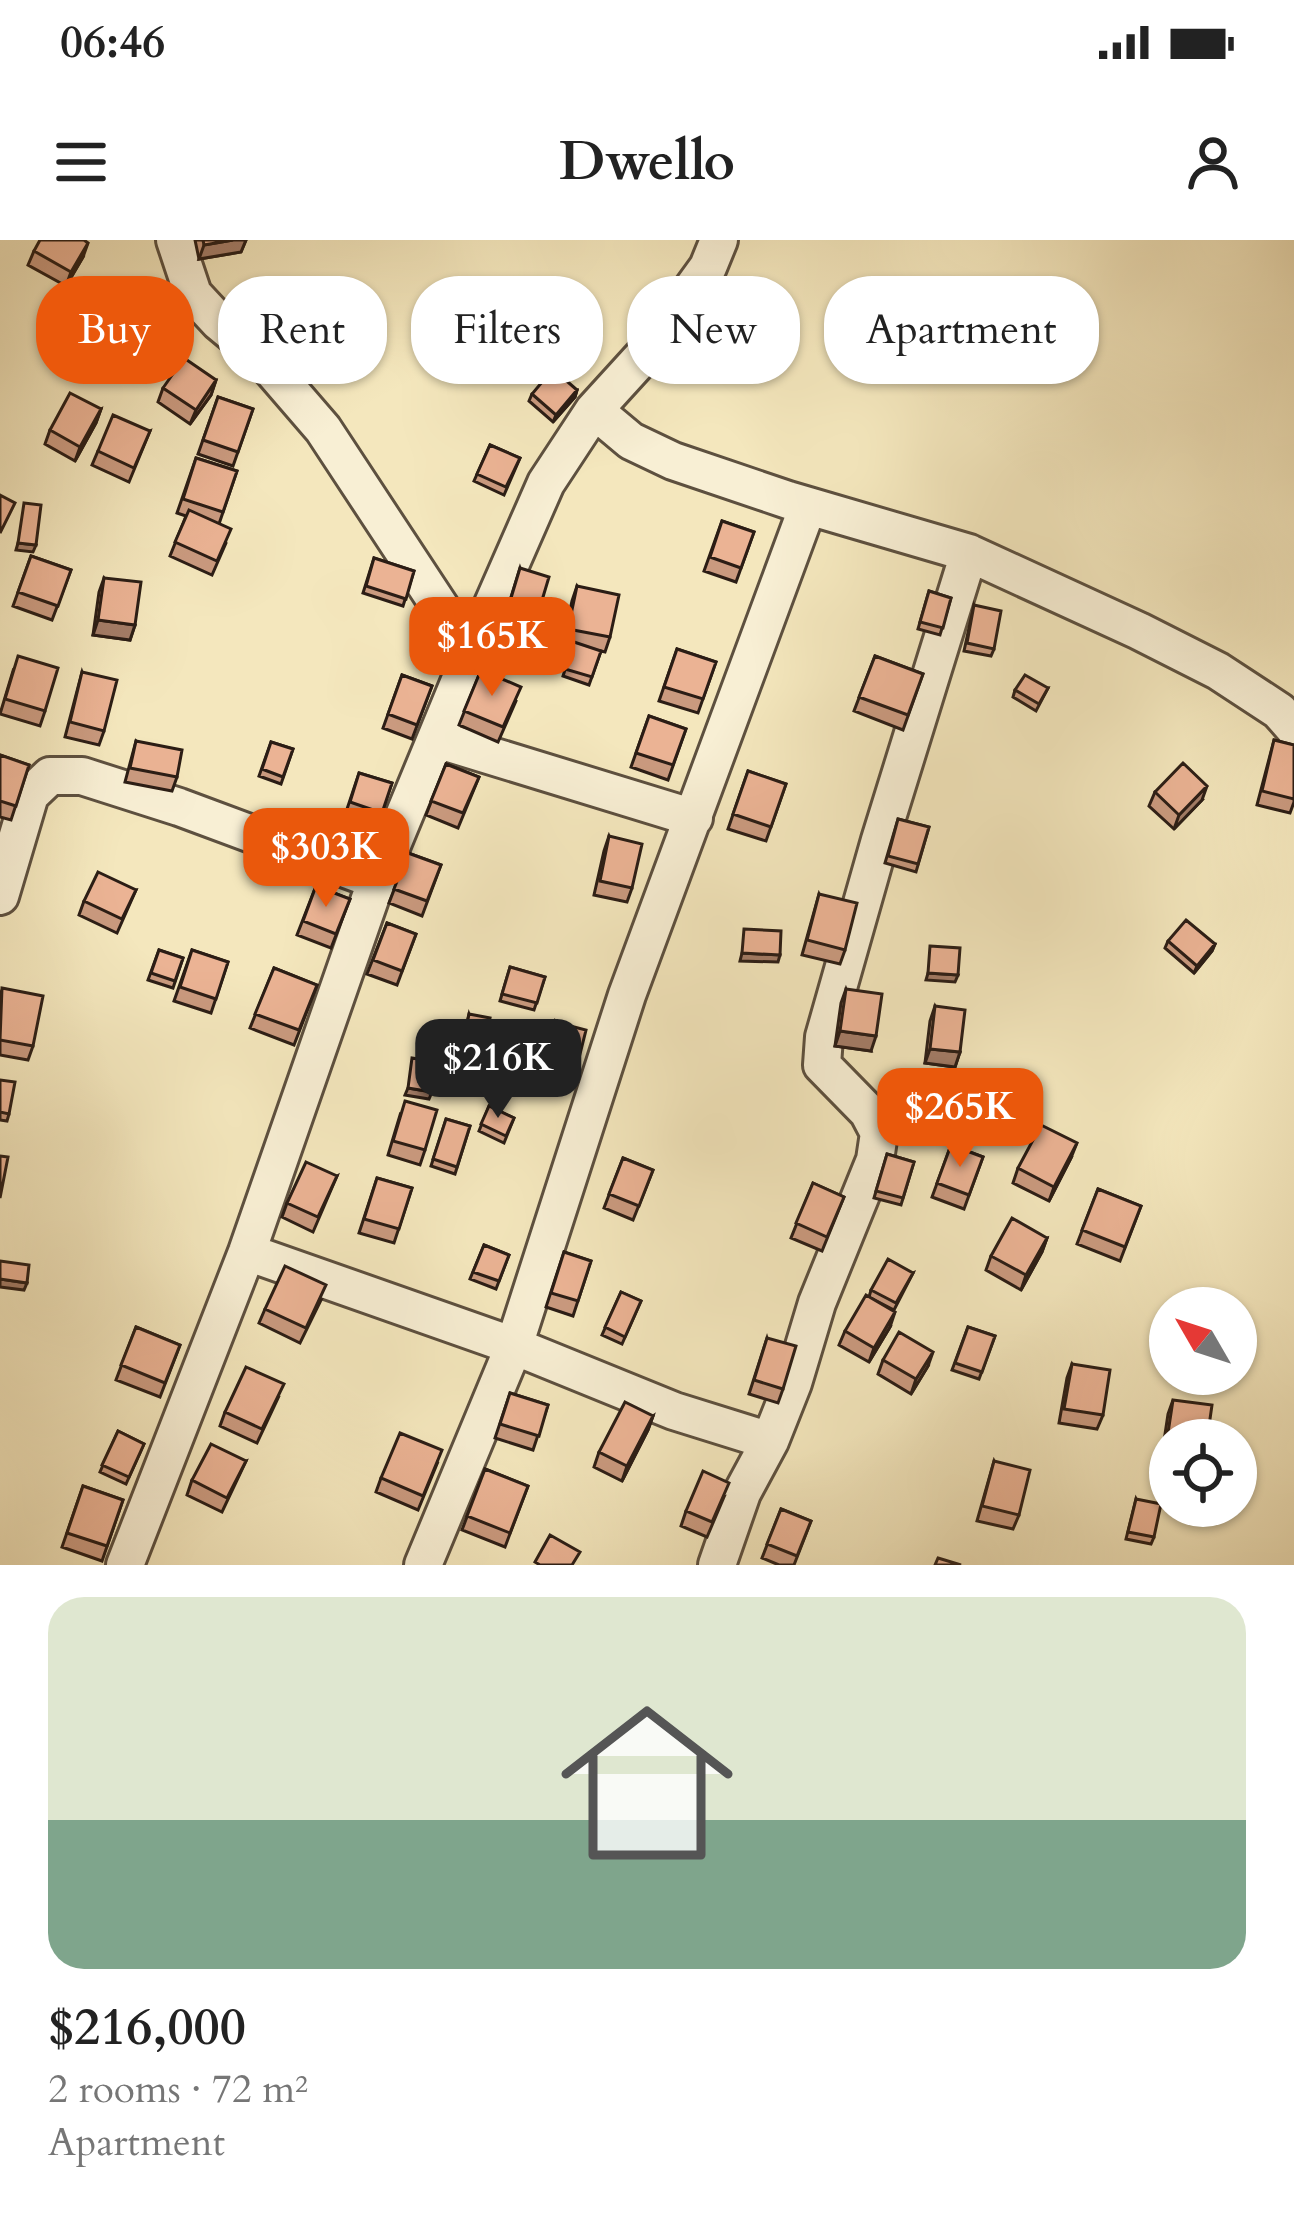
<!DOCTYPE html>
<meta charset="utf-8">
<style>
body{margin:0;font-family:Cardo,serif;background:#f6f6f6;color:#222;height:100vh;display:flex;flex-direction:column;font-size:45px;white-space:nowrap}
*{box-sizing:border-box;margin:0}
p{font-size:39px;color:#767676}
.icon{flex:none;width:66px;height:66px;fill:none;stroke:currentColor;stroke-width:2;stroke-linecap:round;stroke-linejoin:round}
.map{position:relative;height:1325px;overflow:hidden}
.drawer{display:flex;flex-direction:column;background:#fff;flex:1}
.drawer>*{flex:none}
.top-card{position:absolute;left:36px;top:36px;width:1224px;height:108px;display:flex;gap:24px}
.needle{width:78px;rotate:309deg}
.fabs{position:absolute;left:1149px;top:1047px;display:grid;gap:24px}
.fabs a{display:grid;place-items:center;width:108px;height:108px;border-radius:50%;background:#fff;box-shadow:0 3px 9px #0004;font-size:60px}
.price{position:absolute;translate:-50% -102px;padding:0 27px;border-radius:24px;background:#ea580c;color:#fff;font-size:39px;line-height:78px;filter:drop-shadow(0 3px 6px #0008)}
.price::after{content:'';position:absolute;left:50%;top:72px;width:36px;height:27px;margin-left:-18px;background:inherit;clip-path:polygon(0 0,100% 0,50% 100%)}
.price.current{background:#222;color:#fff}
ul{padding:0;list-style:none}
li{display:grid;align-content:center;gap:24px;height:636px;padding:0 48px}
li span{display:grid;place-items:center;height:372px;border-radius:36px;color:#555}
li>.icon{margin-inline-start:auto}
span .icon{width:216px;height:216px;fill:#fffc;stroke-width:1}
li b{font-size:51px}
.tag{padding:0 42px;border-radius:48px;background:#fff;box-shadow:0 3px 9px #0004;font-size:42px;line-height:108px}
.tag.current{background:#ea580c;color:#fff}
.status{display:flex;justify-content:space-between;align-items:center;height:84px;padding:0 60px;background:#fff;direction:ltr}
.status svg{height:33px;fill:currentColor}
header{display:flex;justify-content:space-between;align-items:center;height:156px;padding:0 48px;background:#fff;font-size:54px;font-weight:700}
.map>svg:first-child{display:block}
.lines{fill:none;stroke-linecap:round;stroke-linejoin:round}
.minor-casing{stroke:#5d503f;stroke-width:42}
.minor{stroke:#f8efd4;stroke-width:36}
.wall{fill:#ca9a7f;stroke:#2b1d15;stroke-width:3}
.shaded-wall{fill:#a47d68;stroke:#2b1d15;stroke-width:3}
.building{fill:#ebb394;stroke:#2b1d15;stroke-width:3}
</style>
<div class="status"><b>06:46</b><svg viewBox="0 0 49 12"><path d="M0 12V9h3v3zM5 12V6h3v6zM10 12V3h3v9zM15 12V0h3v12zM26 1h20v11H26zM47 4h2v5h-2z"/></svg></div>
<header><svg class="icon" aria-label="menu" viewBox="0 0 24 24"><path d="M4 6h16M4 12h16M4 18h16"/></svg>Dwello<svg class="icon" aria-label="person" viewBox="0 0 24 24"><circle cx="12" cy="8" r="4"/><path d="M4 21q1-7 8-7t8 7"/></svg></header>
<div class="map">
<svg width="1294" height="1325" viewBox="0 0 1294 1325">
<rect width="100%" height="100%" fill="#f4e7bd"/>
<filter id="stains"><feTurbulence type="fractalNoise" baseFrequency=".00167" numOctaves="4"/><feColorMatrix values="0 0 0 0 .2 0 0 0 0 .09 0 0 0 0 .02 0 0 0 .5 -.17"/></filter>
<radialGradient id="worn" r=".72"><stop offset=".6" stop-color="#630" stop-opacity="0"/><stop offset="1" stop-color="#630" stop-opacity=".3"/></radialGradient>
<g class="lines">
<defs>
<path id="minor" d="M175,0L193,54L219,82L260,116L323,189L471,414
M594,170L631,201L673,221L788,260L969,313L1139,391L1218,431L1279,471L1294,488
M436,499L694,578
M0,656L30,555L50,536H82L179,567L378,641
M247,1012L514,1106L674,1171L770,1201
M125,1325L247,1012L372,653L471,414L546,243L594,170L645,114L708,27L719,0
M423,1325L514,1106L627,755L808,266
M717,1325L742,1253L770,1201L793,1143L817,1063L875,920L879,893L868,872L822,825L824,797L880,600L969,313"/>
</defs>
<use href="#minor" class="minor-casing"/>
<use href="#minor" class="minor"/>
</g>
<path class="wall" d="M195,0H246L241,12L199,19Z
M34,11L83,17L66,46L28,25Z
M216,140L211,155L190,184L158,162L163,148Z
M577,150L575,157L553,182L529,161L532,154Z
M218,157L253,169L233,226L198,214Z
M101,169L96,183L75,221L45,204L50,190Z
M150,191L129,242L92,225L98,211Z
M490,205L520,218L504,255L474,241Z
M196,218L237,231L219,284L226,303L212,335L170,316L186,276L177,273Z
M722,281L754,292L736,342L704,331Z
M31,316L71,330L52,380L13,366Z
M374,318L414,331L403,366L363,353Z
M520,328L537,377L532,392L503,383Z
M104,338L135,385L130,400L93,395L99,352Z
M577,346L610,397L605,412L601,411L589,445L563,436L573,405L563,403L572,361Z
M929,351L951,358L940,395L918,389Z
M974,365L994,409L991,416L964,411Z
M677,409L716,422L698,473L659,461Z
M875,416L923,434L903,490L854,471Z
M481,430L516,461L498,502L459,485Z
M13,431L45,471L40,486L0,474Z
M82,432L104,491L99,505L65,497Z
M402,435L432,446L412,499L383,488Z
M1048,448L1036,471L1013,457L1015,450Z
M649,476L686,489L668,540L631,527Z
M1274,500L1294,505V562L1290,573L1257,565Z
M136,501L177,537L172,551L125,542Z
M271,502L293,509L281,544L259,536Z
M0,515L29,525L11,580L0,577Z
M446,524L479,537L458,588L426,575Z
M748,531L786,544L766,601L728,589Z
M359,533L392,543L379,580L347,569Z
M1155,552L1202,560L1174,589L1149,566Z
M898,579L929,587L916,632L885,623Z
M609,596L632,648L627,662L594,655L604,611Z
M408,613L441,625L422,676L389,663Z
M316,646L350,659L331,708L297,695Z
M136,650L117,693L79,675L84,661Z
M819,654L845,710L840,724L802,715Z
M387,683L416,694L397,745L367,734Z
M1168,701L1215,704L1212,711L1194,733L1165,708Z
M159,710L183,718L173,748L148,740Z
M192,710L228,722L211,773L174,761Z
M510,727L545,737L534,770L500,761Z
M274,728L317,745L294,805L250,788Z
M846,749L871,811L835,806L841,763Z
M0,752L33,806L28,820L0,815Z
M935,766L960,812L955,827L925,823L930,781Z
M469,774L483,809L481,817L460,812Z
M555,782L576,830L571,844L539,836Z
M0,840L9,874L7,881L0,880Z
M489,866L514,878L504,903L479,891Z
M400,875L425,910L420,925L388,915Z
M446,879L470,886L455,934L431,926Z
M951,905L983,917L964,969L932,957Z
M887,914L914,922L901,965L874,958Z
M623,918L653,930L633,980L604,968Z
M1071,918L1049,961L1013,943L1018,928Z
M337,936L313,992L282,977L287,963Z
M377,938L412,948L394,1003L359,993Z
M813,943L844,957L822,1011L791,998Z
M1098,949L1141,966L1120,1021L1077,1004Z
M1047,998L1042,1012L1021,1050L986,1030L991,1016Z
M484,1005L509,1015L496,1049L470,1039Z
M564,1012L591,1021L573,1076L546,1067Z
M913,1033L894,1070L869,1057L871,1050Z
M621,1052L641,1061L622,1104L602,1095Z
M321,1060L300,1103L259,1083L265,1069Z
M136,1087L180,1105L160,1157L116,1140Z
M890,1087L869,1122L839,1105L845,1091Z
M968,1087L995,1096L979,1139L952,1130Z
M767,1098L783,1149L778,1163L749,1154Z
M883,1120L928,1126L911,1154L878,1134Z
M1072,1124L1103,1175L1097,1189L1059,1183L1067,1138Z
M510,1153L548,1165L533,1210L495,1198Z
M278,1158L257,1203L220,1186L225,1172Z
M1173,1160L1170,1200V1222L1161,1221L1168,1174Z
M653,1176L648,1190L622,1241L594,1227L599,1212Z
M118,1191L144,1204L126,1244L100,1232Z
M246,1221L222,1272L187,1255L192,1240Z
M994,1221L1019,1275L1013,1289L977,1281Z
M437,1224L418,1270L376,1252L381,1238Z
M485,1229L528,1246L505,1307L462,1290Z
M83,1246L123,1260L102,1321L62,1307Z
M724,1257L707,1297L681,1286L686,1271Z
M1136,1259L1154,1297L1151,1304L1126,1299Z
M781,1269L811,1281L794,1325H779L762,1318Z"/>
<path class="shaded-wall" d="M233,0H246L241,12L199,19L204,5Z
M88,3L83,17L66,46L71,32Z
M216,140L211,155L190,184L196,170Z
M577,150L575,157L553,182L556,175Z
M101,169L96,183L75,221L80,207Z
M18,303L36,305L33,312L16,310Z
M98,380L135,385L130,400L93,395Z
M1207,546L1202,560L1174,589L1179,575Z
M1215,704L1212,711L1194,733L1197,726Z
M742,713L780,715L778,722L740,721Z
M928,733L958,735L955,742L926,740Z
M840,791L876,796L871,811L835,806Z
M930,809L960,812L955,827L925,823Z
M408,848L432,852L429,859L405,855Z
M1077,903L1071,918L1049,961L1054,947Z
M1047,998L1042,1012L1021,1050L1026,1035Z
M0,1039L27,1043L24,1050L0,1047Z
M895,1072L890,1087L869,1122L874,1108Z
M933,1112L928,1126L911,1154L916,1139Z
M653,1176L648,1190L622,1241L627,1226Z
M1166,1206L1170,1207V1222L1161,1221Z"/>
<path class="building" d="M40,0H84L88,3L71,32L34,11Z
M203,0H233L204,5Z
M184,118L216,140L196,170L163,148Z
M553,129L577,150L556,175L532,154Z
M70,153L101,169L80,207L50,190Z
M218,157L253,169L238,212L203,200Z
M113,175L150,191L134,228L98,211Z
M490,205L520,218L506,247L477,234Z
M196,218L237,231L223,272L183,259Z
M0,255L15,263L0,293Z
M24,263L41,265L36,305L18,303Z
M189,270L231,289L217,321L175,302Z
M722,281L754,292L741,328L710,317Z
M31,316L71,330L58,366L18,352Z
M374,318L414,331L406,359L366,346Z
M520,328L549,337L537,377L508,368Z
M104,338L141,342L135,385L98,380Z
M577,346L619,355L610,397L568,389Z
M929,351L951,358L943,388L920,382Z
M974,365L1001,371L994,409L967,403Z
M574,402L601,411L592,437L565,429Z
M677,409L716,422L703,459L664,447Z
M18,416L58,428L45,471L5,459Z
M875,416L923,434L908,475L859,457Z
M481,430L521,447L503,487L464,471Z
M82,432L117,440L104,491L70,482Z
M402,435L432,446L417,485L388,474Z
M1025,435L1048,448L1039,464L1015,450Z
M649,476L686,489L673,525L636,513Z
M1274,500L1294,505V559L1262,551Z
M136,501L182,510L177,537L130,528Z
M271,502L293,509L283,537L262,529Z
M0,515L29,525L16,566L0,561Z
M1183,523L1207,546L1179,575L1155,552Z
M446,524L479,537L463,573L431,561Z
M748,531L786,544L771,587L733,574Z
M359,533L392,543L382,573L350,562Z
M898,579L929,587L918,624L888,616Z
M609,596L642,604L632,648L600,641Z
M408,613L441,625L427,661L394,649Z
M98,632L136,650L122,679L84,661Z
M316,646L350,659L336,694L303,681Z
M819,654L857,663L845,710L807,700Z
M1186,680L1215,704L1197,726L1168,701Z
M387,683L416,694L402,731L373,720Z
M744,689L781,691L780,715L742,713Z
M930,706L960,708L958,735L928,733Z
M159,710L183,718L175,741L151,733Z
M192,710L228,722L216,759L180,747Z
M510,727L545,737L537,763L502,754Z
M274,728L317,745L299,790L255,774Z
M2,748L43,756L33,806L0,800Z
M846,749L882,754L876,796L840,791Z
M935,766L965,770L960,812L930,809Z
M469,774L490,778L483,809L463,805Z
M555,782L586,790L576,830L545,822Z
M412,818L436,822L432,852L408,848Z
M0,840L15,842L9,874L0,872Z
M405,861L437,870L425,910L393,901Z
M489,866L514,878L506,896L481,884Z
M446,879L470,886L457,927L433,919Z
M1041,885L1077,903L1054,947L1018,928Z
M951,905L983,917L969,955L937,943Z
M887,914L914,922L903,958L876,951Z
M0,916L8,917L0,958Z
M623,918L653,930L639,966L609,954Z
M306,922L337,936L318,977L287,963Z
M377,938L412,948L399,989L364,979Z
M813,943L844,957L827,997L796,983Z
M1098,949L1141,966L1125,1007L1082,990Z
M1012,978L1047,998L1026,1035L991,1016Z
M484,1005L509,1015L499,1041L473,1032Z
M564,1012L591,1021L578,1061L551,1053Z
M888,1019L913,1033L896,1063L871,1050Z
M0,1021L29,1025L27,1043L0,1039Z
M285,1026L326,1045L306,1088L265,1069Z
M621,1052L641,1061L625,1097L605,1087Z
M866,1055L895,1072L874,1108L845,1091Z
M136,1087L180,1105L165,1143L121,1125Z
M968,1087L995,1096L982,1132L955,1123Z
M899,1092L933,1112L916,1139L883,1120Z
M767,1098L796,1106L783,1149L754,1140Z
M1072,1124L1110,1130L1103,1175L1064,1169Z
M246,1127L284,1144L262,1189L225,1172Z
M510,1153L548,1165L539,1196L500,1184Z
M1173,1160L1212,1165L1207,1200H1170V1207L1166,1206Z
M625,1162L653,1176L627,1226L599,1212Z
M118,1191L144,1204L129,1237L102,1225Z
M400,1193L442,1210L423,1256L381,1238Z
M211,1204L246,1221L227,1258L192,1240Z
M994,1221L1030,1230L1019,1275L982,1266Z
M485,1229L528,1246L510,1293L467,1276Z
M703,1231L729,1243L712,1282L686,1271Z
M83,1246L123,1260L107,1306L67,1293Z
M1136,1259L1161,1264L1154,1297L1128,1292Z
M781,1269L811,1281L797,1316L767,1304Z
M550,1295L580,1312L572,1325H540L535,1322Z
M938,1318L961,1325H935Z"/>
<rect width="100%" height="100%" filter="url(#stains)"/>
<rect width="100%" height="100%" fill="url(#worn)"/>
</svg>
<div class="fabs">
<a><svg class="needle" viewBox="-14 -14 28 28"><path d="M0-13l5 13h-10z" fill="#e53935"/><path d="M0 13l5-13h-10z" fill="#767676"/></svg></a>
<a><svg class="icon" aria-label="locate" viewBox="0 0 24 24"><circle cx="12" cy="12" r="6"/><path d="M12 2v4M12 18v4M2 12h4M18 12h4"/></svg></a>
</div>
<b class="price" style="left:492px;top:459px">$165K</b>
<b class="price" style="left:326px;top:670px">$303K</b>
<b class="price current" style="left:498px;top:881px">$216K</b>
<b class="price" style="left:960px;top:930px">$265K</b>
<div class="top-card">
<a class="tag current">Buy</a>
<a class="tag">Rent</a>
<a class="tag">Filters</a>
<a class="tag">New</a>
<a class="tag">Apartment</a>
</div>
</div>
<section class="drawer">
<ul>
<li><span style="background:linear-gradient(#dfe7d0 60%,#7fa58c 0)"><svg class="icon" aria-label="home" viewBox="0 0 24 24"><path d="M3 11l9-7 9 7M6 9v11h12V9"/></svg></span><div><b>$216,000</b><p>2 rooms · 72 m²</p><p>Apartment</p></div></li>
</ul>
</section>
